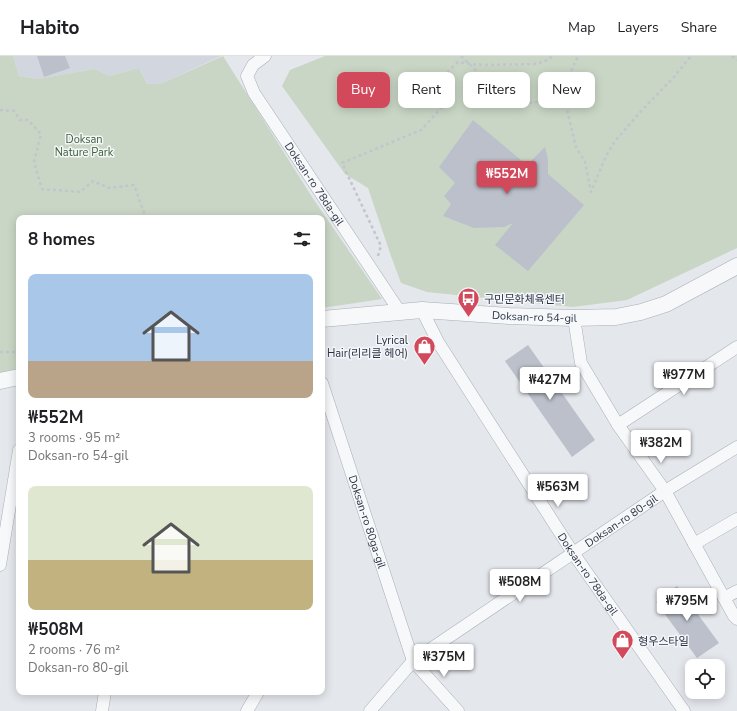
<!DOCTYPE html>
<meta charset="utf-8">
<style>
body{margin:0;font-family:"Nunito Sans","Noto Sans KR",sans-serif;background:#f6f6f6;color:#202124;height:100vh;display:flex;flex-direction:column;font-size:15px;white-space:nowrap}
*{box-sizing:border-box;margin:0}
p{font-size:13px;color:#757577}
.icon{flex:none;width:22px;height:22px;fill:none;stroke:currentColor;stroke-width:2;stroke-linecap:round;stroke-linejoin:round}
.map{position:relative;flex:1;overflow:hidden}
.sheet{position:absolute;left:16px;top:159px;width:309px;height:480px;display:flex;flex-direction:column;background:#fff;border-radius:8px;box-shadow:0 2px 10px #0003}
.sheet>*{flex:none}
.banner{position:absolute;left:337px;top:16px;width:340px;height:36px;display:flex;gap:8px}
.fabs{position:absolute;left:685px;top:603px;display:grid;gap:8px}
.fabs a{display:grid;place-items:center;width:40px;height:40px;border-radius:8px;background:#fff;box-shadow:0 2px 10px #0003;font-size:20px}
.price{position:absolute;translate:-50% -34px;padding:0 9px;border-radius:4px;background:#fff;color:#222;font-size:13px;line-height:26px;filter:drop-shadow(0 1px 2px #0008)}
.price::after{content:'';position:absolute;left:50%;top:24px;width:12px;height:9px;margin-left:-6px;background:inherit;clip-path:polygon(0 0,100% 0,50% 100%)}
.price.current{background:#d1495b;color:#fff}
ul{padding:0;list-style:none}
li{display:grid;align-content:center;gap:8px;height:212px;padding:0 12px}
li span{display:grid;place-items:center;height:124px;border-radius:8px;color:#555}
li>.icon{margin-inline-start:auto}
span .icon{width:72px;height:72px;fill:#fffc;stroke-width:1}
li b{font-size:17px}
h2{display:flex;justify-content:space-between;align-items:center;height:48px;padding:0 12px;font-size:17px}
.chip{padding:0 14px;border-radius:8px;background:#fff;box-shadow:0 2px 10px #0003;font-size:14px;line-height:36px}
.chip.current{background:#d1495b;color:#fff}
header{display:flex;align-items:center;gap:24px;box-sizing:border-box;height:56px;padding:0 20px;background:#fff;border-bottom:1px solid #e0e0e0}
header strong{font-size:19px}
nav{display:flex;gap:22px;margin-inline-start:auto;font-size:14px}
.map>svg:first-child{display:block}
.built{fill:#d2d6de}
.green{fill:#c9d6c5}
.building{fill:#bbc0ca}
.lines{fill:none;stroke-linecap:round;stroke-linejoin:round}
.minor-casing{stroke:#a9aeb7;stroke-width:13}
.tertiary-casing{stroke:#a9aeb7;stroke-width:17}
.path{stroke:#c2c5cb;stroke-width:2.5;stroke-dasharray:3 3;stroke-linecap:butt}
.minor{stroke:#f7f8fa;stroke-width:12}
.tertiary{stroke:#f7f8fa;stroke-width:16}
.labels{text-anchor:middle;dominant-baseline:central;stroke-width:3;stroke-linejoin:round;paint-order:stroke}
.park-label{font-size:11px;fill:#3f6138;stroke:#f4f6f9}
.street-label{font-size:11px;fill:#2b3445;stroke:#f4f6f9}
.poi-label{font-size:11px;fill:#2b3445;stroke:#f4f6f9;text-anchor:start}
</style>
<header>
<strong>Habito</strong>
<nav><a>Map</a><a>Layers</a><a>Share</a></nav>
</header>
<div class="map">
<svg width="737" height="655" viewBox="0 0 737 655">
<rect width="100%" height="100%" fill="#e4e7ec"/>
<path class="built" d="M13,0H221L160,28H147L139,12L109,20L95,13L38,23L19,20Z"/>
<path class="green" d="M0,0H13L19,20L38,23L95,13L109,20L139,12L147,28H160L223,0L312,141L382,243L322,252V162H19V312L0,317Z
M325,0H737V192L627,244L573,251L427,236L401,227L391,200L368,132L345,118L282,30L290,14Z"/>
<path class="building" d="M37,0H65L70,12L44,21Z
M473,64L527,109L545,91L548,103V118L584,149L528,215L495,189L513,167L504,171L474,172L443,160L451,148L444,140L455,127L439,111Z
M528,289L595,384L572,401L505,305Z
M677,530L719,587L697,602L656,546Z"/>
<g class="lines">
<defs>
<g id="minor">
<path id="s1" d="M265,0L253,9L247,20L254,37L400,256"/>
<path id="s2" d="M422,254L438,286L573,497L684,655"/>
<path d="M574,262L581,307L618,369L665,435L734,560L737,563"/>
<path id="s3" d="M322,327L413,605L458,655"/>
<path d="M618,369L737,291"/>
<path d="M694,488L737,463"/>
<path d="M0,509L19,394"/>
<path d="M724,542L737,535"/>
<path d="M102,655L105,636"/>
<path d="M247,655L258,636"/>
<path id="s4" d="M370,655L413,605L665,435L737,391"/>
</g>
<g id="tertiary">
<path id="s5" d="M322,263L422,254L509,260L574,262L616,261L641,256L666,248L737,210"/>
<path d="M0,325L19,321"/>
</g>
</defs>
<use href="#minor" class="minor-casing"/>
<use href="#tertiary" class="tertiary-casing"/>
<path class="path" d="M461,0L493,31L497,43L516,48L537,46L554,32L571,15L578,0
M732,0L737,4
M551,35L563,37L576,91L585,106L591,136L606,100L615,85L644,52L674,21L691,0
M0,54L14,55L20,64H28L41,78L34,106L42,133L80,136L93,125L109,132L134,129L146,162
M378,200L381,190L342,107L421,74L445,48L441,22L458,6L470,8L485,9L537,8L550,3L551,0
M0,296H19"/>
<use href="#minor" class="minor"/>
<use href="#tertiary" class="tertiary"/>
</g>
<defs>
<symbol id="bus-pin" viewBox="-11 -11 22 30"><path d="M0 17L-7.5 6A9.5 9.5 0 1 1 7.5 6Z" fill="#d1495b" stroke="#f4f6f9"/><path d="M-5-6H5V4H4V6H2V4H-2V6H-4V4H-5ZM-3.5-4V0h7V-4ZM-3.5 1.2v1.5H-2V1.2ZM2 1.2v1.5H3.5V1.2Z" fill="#fff"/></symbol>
<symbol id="shop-pin" viewBox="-11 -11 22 30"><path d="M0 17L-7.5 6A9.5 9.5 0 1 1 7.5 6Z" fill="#d1495b" stroke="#f4f6f9"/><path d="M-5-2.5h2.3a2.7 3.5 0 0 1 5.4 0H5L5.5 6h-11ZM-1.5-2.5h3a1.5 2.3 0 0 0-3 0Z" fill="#fff"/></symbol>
</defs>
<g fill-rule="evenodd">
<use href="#bus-pin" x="456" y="230" width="25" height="34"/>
<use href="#shop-pin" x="412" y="278" width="25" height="34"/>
<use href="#shop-pin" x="610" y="572" width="25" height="34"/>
</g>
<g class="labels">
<g class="park-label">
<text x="84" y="83">Doksan<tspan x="84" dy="13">Nature Park</tspan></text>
</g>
<g class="street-label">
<text stroke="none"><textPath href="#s1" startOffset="155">Doksan-ro 78da-gil</textPath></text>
<text stroke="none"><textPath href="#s5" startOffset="213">Doksan-ro 54-gil</textPath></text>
<text stroke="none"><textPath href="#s4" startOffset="317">Doksan-ro 80-gil</textPath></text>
<text stroke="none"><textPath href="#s3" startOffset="146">Doksan-ro 80ga-gil</textPath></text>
<text stroke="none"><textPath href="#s2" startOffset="312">Doksan-ro 78da-gil</textPath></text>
</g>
<g class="poi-label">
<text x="484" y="243">구민문화체육센터</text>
<text x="408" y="284" text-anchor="end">Lyrical<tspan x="408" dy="13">Hair(리리클 헤어)</tspan></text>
<text x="638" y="585">형우스타일</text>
</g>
</g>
</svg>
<div class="fabs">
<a><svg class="icon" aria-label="locate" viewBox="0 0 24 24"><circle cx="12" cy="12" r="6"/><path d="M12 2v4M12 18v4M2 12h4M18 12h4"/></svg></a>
</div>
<b class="price current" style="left:507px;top:139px">₩552M</b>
<b class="price" style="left:684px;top:340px">₩977M</b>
<b class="price" style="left:550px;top:345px">₩427M</b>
<b class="price" style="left:661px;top:408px">₩382M</b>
<b class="price" style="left:558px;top:452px">₩563M</b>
<b class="price" style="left:520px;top:547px">₩508M</b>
<b class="price" style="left:687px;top:566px">₩795M</b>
<b class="price" style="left:444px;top:622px">₩375M</b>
<div class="banner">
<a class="chip current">Buy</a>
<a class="chip">Rent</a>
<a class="chip">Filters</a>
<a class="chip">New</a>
</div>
<section class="sheet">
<h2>8 homes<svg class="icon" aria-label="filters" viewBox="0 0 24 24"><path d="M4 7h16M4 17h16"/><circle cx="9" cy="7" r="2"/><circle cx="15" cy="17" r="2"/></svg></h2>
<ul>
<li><span style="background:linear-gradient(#a9c7e8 70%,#b9a48a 0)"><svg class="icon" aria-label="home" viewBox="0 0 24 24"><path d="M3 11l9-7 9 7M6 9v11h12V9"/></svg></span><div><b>₩552M</b><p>3 rooms · 95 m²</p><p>Doksan-ro 54-gil</p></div></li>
<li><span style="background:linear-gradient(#dfe7d0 60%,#c2b280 0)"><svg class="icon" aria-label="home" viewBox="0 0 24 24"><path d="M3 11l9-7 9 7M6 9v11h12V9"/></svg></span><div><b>₩508M</b><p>2 rooms · 76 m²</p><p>Doksan-ro 80-gil</p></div></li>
</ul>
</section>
</div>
